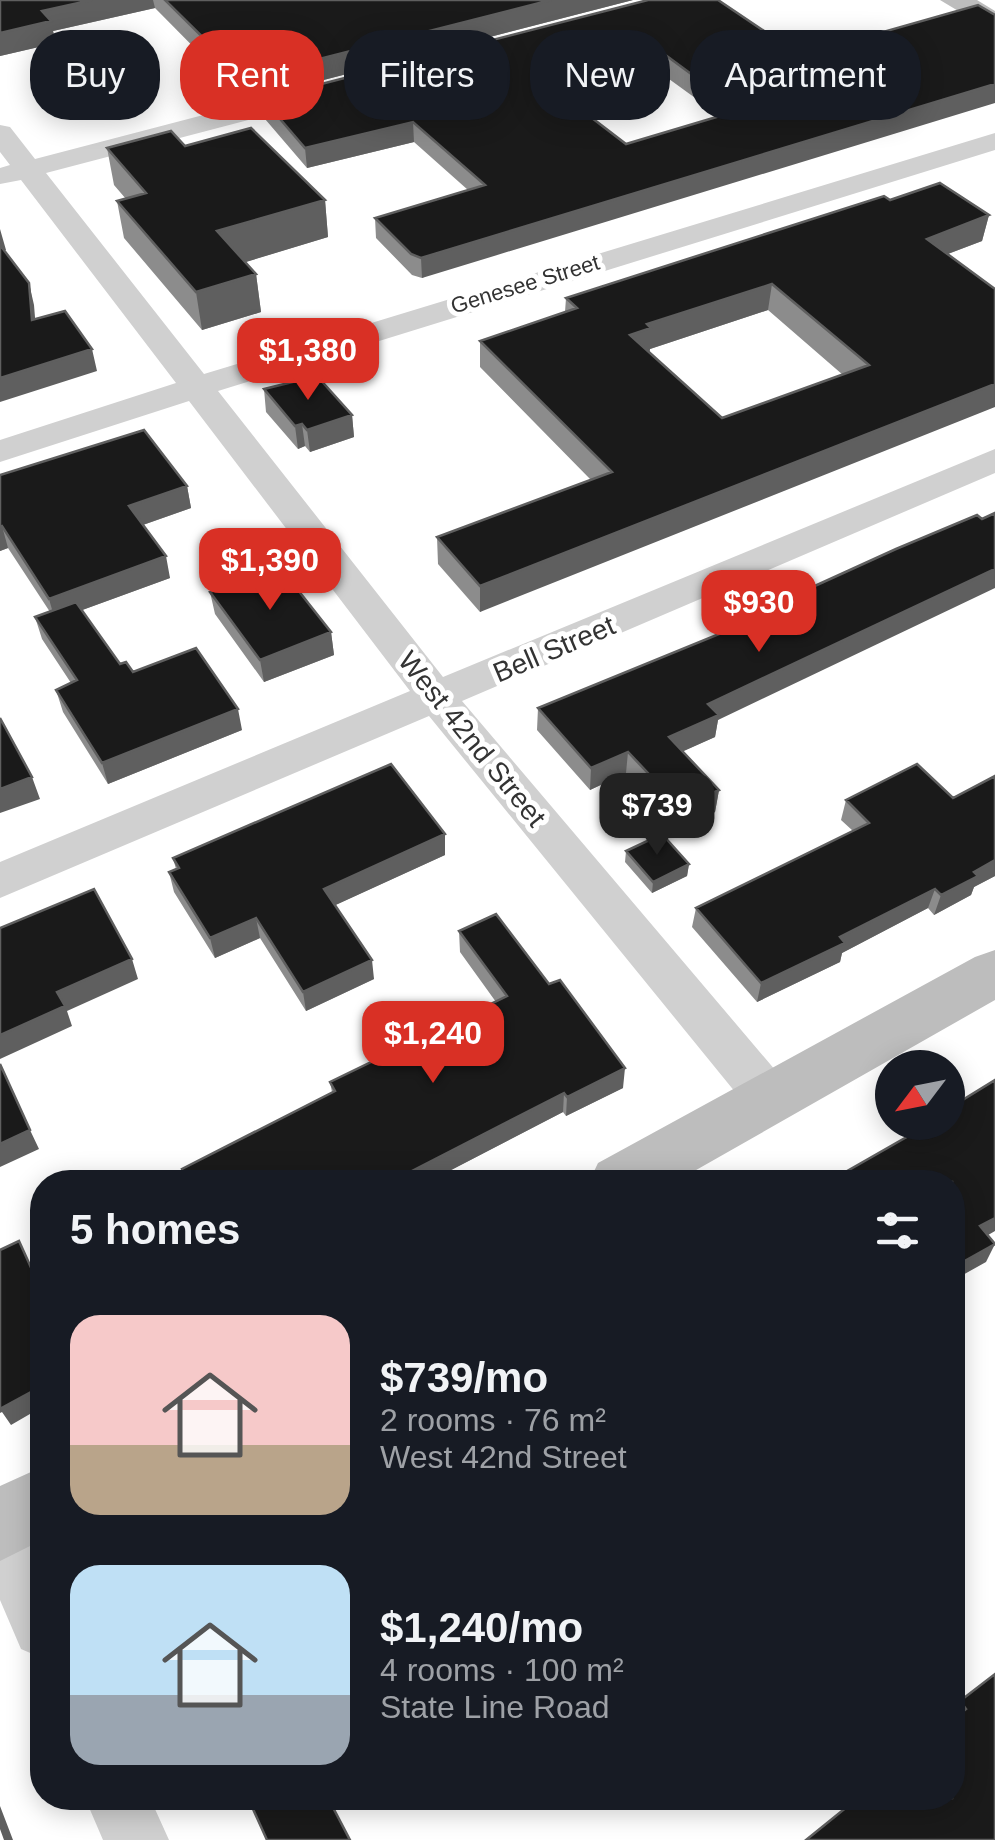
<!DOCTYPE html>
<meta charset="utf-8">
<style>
body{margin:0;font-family:Helvetica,sans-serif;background:#242831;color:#f1f3f6;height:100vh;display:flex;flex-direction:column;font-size:38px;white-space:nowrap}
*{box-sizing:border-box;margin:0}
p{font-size:32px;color:#9ea1a6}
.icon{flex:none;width:55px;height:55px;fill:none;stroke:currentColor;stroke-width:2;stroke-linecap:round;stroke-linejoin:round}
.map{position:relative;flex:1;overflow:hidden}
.drawer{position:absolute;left:30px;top:1170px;width:935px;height:640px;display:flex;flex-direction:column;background:#171b24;border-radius:40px;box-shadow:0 5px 25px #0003}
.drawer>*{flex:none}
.top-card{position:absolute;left:30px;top:30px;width:935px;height:90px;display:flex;gap:20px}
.needle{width:65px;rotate:238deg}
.controls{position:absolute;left:875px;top:1050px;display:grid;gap:20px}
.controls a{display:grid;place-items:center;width:90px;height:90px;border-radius:50%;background:#171b24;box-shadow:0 5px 25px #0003;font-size:50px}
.price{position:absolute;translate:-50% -85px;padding:0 22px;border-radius:20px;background:#d93025;color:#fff;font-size:32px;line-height:65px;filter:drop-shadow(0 2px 5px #0008)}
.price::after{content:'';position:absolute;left:50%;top:60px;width:30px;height:22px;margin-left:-15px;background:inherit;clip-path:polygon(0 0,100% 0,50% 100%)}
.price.active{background:#222;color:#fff}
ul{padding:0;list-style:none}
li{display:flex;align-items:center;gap:30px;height:250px;padding:0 40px}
li span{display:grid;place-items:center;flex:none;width:280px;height:200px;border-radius:30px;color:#555}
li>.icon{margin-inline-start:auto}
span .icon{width:120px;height:120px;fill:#fffc;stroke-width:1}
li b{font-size:42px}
h2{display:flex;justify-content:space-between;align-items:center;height:120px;padding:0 40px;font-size:42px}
.tag{padding:0 35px;border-radius:40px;background:#171b24;box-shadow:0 5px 25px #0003;font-size:35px;line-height:90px}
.tag.active{background:#d93025;color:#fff}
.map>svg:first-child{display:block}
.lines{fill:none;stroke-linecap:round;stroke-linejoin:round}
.street{fill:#d0d0d0;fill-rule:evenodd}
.secondary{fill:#bdbdbd;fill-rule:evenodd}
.wall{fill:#8c8c8c;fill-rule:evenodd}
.shaded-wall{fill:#5f5f5f}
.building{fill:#1a1a1a;stroke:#5f5f5f;stroke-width:2.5;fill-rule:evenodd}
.labels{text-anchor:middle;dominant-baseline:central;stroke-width:10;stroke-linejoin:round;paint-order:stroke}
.far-street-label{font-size:22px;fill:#333;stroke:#fff}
.street-label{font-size:28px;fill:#333;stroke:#fff}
</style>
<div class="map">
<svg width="995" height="1840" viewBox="0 0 995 1840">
<rect width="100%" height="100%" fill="#fff"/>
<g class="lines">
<path class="street" d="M322,84L335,92L332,98L46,173L204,374L995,133V150L218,391L443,677L995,449V473L462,701L787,1084L794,1099L787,1114L770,1120L753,1114L429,716L0,898V862L410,691L189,401L0,462V440L176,383L21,180L0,184V168L10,165L0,152V125L10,127L35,159Z
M0,1501L21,1509L42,1559V1658L21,1649L0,1600Z
M85,1798H150L169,1840H103Z"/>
<path class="secondary" d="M940,0H977L995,11V33Z
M995,950V1000L675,1182H589L598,1163L975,957Z
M42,1467V1540L0,1561V1486Z"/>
</g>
<path class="wall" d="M0,0H633L246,100L155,8L53,31L56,43L0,56Z
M648,0L776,39L820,50L978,5L422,278L412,275L376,238L375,218L468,190L414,142L307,168L265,119L263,99ZM658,71L720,116L626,144L564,97Z
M185,146L325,200L328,237L245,262L256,274L261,312L202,330L124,238L117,201L126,199L114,185L107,148Z
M890,200L989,215L982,241L948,254L995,289L480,612L438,564L437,537L591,480L480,367V341L565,312L566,298ZM768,310L843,375L722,418L649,353L650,349Z
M264,389L352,415L354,437L310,452L305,446L298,449L266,412Z
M0,475L187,486L191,508L143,525L170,578L82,610L120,664L242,730L108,784L63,712L56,690L71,683L42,639L35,617L50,612L8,548L0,551Z
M896,549L718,720L715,737L683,751L719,790L715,812L678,830L626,773L590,790L537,730L538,708L771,613L773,605Z
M210,592L331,632L334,655L264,682L215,614Z
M995,776V876L974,887L971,895L934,915L928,908L842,953L840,962L757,1002L692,927L696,908L853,831L841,820L846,800L953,798Z
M626,851L689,864L687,876L652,893L625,862Z
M445,855L335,905L374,979L306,1011L260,938L215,958L174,892L169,872L176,869L173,858Z
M459,931L623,1088L566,1116L563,1112L428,1182H186L182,1169L332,1092L330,1082L496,1002L460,952Z
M995,1674V1840L952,1717V1709L960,1701Z"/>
<path class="shaded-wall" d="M92,0H153L155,8L53,31L56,43L0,56V33L42,11Z
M551,0H633L246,100L244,78Z
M660,51L658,71L545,102V82Z
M995,84V103L422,278L421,258Z
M413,122L414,142L307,168L305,148Z
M325,200L328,237L223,269L217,231Z
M989,215L982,241L921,264L927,239Z
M0,229L6,250L0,251Z
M256,274L261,312L202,330L196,292Z
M29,283L34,305L37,342L32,320Z
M772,284L768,310L650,349L649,354L630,335L647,324Z
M92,349L97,371L0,402V378Z
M995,384V407L480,612V586Z
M352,415L354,437L310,452L307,430Z
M302,424L305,446L298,449L295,426Z
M187,486L191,508L134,528L129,506Z
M2,526L8,548L0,551V527Z
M166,556L170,578L55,620L49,599Z
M995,569V588L718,720L715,737L666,759L669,737L708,704Z
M331,632L334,655L264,682L260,660Z
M238,709L242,730L108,784L102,763Z
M628,752L626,773L590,790L591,768Z
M32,777L40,799L0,813V789Z
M719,790L715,812L678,830L681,808Z
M445,834V855L327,909L324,889Z
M995,860V876L974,887L971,895L934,915L941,895L974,872Z
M689,864L687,876L652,893L653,882Z
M935,889L928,908L842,953L840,962L757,1002L761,983L840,937Z
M256,918L260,938L215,958L210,938Z
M132,959L138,979L67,1011L72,1026L0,1059V1035L57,992Z
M372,960L374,979L306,1011L303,992Z
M625,1068L623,1088L566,1116L567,1097Z
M564,1093L563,1112L428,1182H409L410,1172Z
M30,1130L39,1149L0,1167V1144Z
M995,1218V1231L971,1245L980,1226Z
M995,1244L986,1262L952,1281V1268Z
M42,1386V1407L11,1425L2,1412L0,1413V1403Z
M0,1806L13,1840H4L0,1829Z"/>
<path class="building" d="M0,0H92L42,11L51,21L0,33Z
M165,0H551L244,78Z
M648,0H718L776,39L795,34L820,50L978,5L995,15V84L421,258L411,254L375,218L485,185L413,122L305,148L263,99ZM660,51L740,110L626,144L545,82Z
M251,128L325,200L217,231L256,274L196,292L117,201L146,193L107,148L171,131L185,146Z
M940,183L989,215L927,239L995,289V384L480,586L437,537L612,472L480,341L577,308L566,298L884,196L890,200ZM772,284L869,365L722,418L630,335L651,328L647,324Z
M0,245L29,283L32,320L65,311L92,349L0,378Z
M317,376L352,415L307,430L302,424L295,426L264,389Z
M144,430L187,486L129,506L166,556L49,599L2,526L0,527V475Z
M995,513V569L708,704L719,715L669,737L719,790L681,808L628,752L591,768L538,708L778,610L773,605L896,549L977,515L982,519Z
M279,566L331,632L260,660L210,592Z
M76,602L120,664L126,662L133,672L196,648L238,709L102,763L56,690L77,680L35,617Z
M0,718L32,777L0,789Z
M391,764L445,834L324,889L372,960L303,992L256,918L210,938L169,872L179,868L173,858Z
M917,764L953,798L995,776V860L974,872L978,876L941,895L935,889L840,937L845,943L761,983L696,908L869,823L846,800Z
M662,834L689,864L653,882L626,851Z
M94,889L132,959L57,992L65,1006L0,1035V928Z
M496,914L549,984L560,980L625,1068L567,1097L564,1093L410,1172L414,1180L409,1182H189L182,1169L335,1091L330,1082L507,996L459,931Z
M0,1064L30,1130L0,1144Z
M995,1080V1218L980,1226L995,1244L952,1268V1182H828L933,1122H948V1109Z
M19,1241L33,1272L42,1268V1386L0,1409V1250Z
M995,1674V1840H806L858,1798H952V1720L966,1709L960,1701Z
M271,1798H328L350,1840H267L253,1809Z"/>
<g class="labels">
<g class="far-street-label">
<text transform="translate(525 284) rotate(-17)">Genesee Street</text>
</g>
<g class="street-label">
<text transform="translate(554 649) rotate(-23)">Bell Street</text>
<text transform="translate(472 739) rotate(51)">West 42nd Street</text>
</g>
</g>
</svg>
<div class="controls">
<a><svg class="needle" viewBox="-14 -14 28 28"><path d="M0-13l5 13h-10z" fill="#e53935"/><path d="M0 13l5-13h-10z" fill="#9ea1a6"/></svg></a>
</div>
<b class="price" style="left:308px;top:403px">$1,380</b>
<b class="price" style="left:270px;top:613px">$1,390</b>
<b class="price" style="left:759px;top:655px">$930</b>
<b class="price active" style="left:657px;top:858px">$739</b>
<b class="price" style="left:433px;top:1086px">$1,240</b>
<div class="top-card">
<a class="tag">Buy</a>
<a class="tag active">Rent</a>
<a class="tag">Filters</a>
<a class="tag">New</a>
<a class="tag">Apartment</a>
</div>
<section class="drawer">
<h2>5 homes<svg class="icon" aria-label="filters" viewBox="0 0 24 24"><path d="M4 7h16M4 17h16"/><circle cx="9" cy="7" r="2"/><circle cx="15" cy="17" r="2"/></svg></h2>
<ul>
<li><span style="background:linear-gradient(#f6c9c9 65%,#b9a48a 0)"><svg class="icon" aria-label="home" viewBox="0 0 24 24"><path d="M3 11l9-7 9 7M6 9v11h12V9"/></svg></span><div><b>$739/mo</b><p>2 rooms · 76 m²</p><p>West 42nd Street</p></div></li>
<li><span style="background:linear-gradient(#bfe0f5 65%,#9aa5b1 0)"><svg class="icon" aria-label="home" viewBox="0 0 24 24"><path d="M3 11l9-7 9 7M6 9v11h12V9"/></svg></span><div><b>$1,240/mo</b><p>4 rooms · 100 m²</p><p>State Line Road</p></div></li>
</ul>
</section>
</div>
